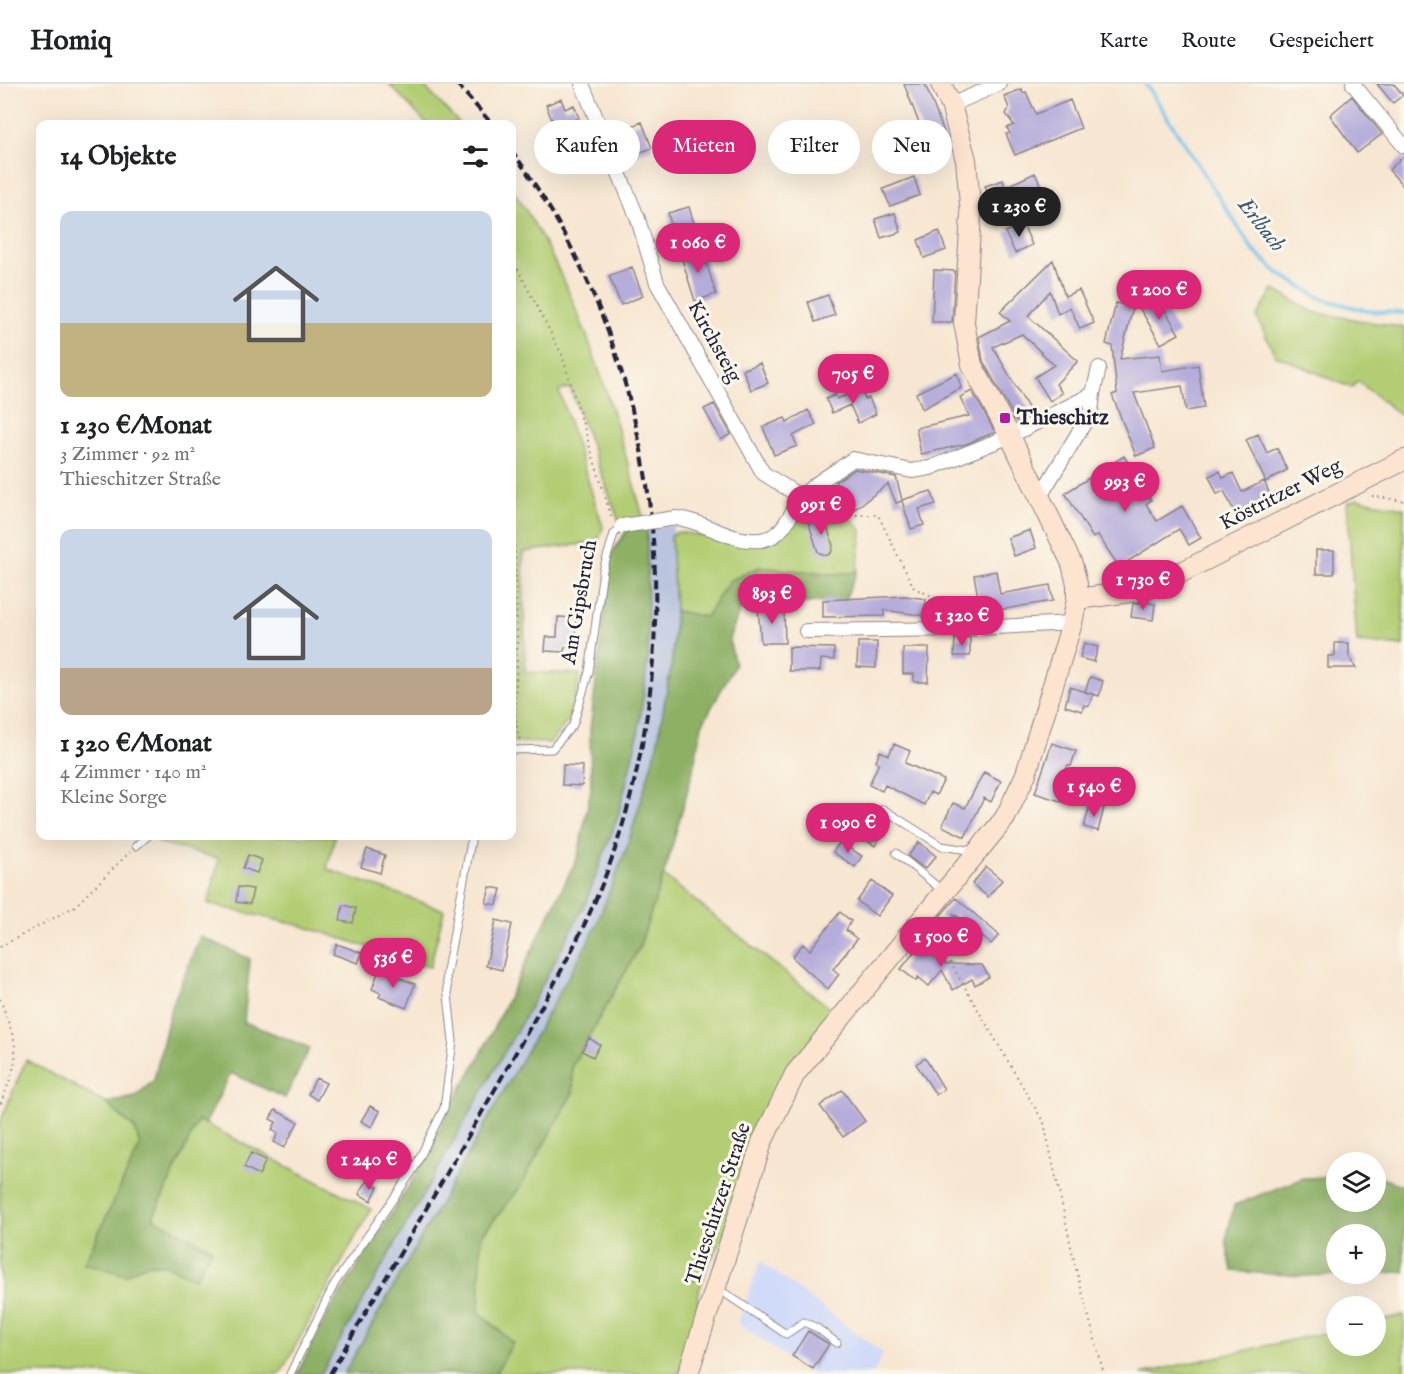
<!DOCTYPE html>
<html lang="de">
<meta charset="utf-8">
<style>
body{margin:0;font-family:"IM FELL English",serif;background:#f6f6f6;color:#202124;height:100vh;display:flex;flex-direction:column;font-size:22px;white-space:nowrap}
*{box-sizing:border-box;margin:0}
p{font-size:20px;color:#757577}
.icon{flex:none;width:33px;height:33px;fill:none;stroke:currentColor;stroke-width:2;stroke-linecap:round;stroke-linejoin:round}
.map{position:relative;flex:1;overflow:hidden}
.side{position:absolute;left:36px;top:36px;width:480px;height:720px;display:flex;flex-direction:column;background:#fff;border-radius:12px;box-shadow:0 6px 24px #0002}
.side>*{flex:none}
.top-card{position:absolute;left:534px;top:36px;width:570px;height:54px;display:flex;gap:12px}
.buttons{position:absolute;left:1326px;top:1068px;display:grid;gap:12px}
.buttons a{display:grid;place-items:center;width:60px;height:60px;border-radius:50%;background:#fff;box-shadow:0 6px 24px #0002;font-size:30px}
.price{position:absolute;translate:-50% -51px;padding:0 14px;border-radius:21px;background:#db2777;color:#fff;font-size:20px;line-height:39px;filter:drop-shadow(0 2px 3px #0008)}
.price::after{content:'';position:absolute;left:50%;top:36px;width:18px;height:14px;margin-left:-9px;background:inherit;clip-path:polygon(0 0,100% 0,50% 100%)}
.price.active{background:#222;color:#fff}
ul{padding:0;list-style:none}
li{display:grid;align-content:center;gap:12px;height:318px;padding:0 24px}
li span{display:grid;place-items:center;height:186px;border-radius:12px;color:#555}
li>.icon{margin-inline-start:auto}
span .icon{width:108px;height:108px;fill:#fffc;stroke-width:1}
li b{font-size:26px}
h2{display:flex;justify-content:space-between;align-items:center;height:72px;padding:0 24px;font-size:26px}
.chip{padding:0 21px;border-radius:27px;background:#fff;box-shadow:0 6px 24px #0002;font-size:21px;line-height:54px}
.chip.active{background:#db2777;color:#fff}
header{display:flex;align-items:center;gap:36px;box-sizing:border-box;height:84px;padding:0 30px;background:#fff;border-bottom:2px solid #e0e0e0}
header strong{font-size:28px}
nav{display:flex;gap:33px;margin-inline-start:auto;font-size:21px}
.map>svg:first-child{display:block}
.built{fill:#d0daf9}
.industrial{fill:#bac4de}
.green{fill:#b2cd73;stroke:#6a7857;stroke-width:1.5}
.forest{fill:#8db065;stroke:#586950;stroke-width:1.5}
.lines{fill:none;stroke-linecap:round;stroke-linejoin:round}
.stream{stroke:#6ec0e9;stroke-width:4}
.building{fill:#b5acda}
.lane-casing{stroke:#8c8486;stroke-width:9}
.street-casing{stroke:#8c8486;stroke-width:16}
.secondary-casing{stroke:#8c8486;stroke-width:22}
.path{stroke:#8c8486;stroke-width:2;stroke-dasharray:1.5 4.5;stroke-linecap:butt}
.lane{stroke:#fff;stroke-width:7}
.street{stroke:#fff;stroke-width:14}
.secondary{stroke:#fde4d0;stroke-width:20}
.rail{stroke:#22223b;stroke-width:4;stroke-dasharray:9 4.5;stroke-linecap:butt}
.street-bridge-casing{stroke:#8c8486;stroke-width:16;stroke-linecap:butt}
.street-bridge{stroke:#fff;stroke-width:14}
.poi-dot{fill:#b5179e;stroke:#fbf7ec;stroke-width:2}
.labels{text-anchor:middle;dominant-baseline:central;stroke-width:6;stroke-linejoin:round;paint-order:stroke}
.street-label{font-size:21px;fill:#22223b;stroke:#fbf7ec}
.poi-label{font-size:21px;font-weight:bold;fill:#22223b;stroke:#fbf7ec;text-anchor:start}
.water-label{font-size:22px;font-style:italic;fill:#3d5978;stroke:#fbf7ec}
</style>
<header>
<strong>Homiq</strong>
<nav><a>Karte</a><a>Route</a><a>Gespeichert</a></nav>
</header>
<div class="map">
<svg width="1404" height="1290" viewBox="0 0 1404 1290">
<rect width="100%" height="100%" fill="#fbf7ec"/>
<filter id="ink" filterUnits="userSpaceOnUse"><feTurbulence type="fractalNoise" baseFrequency=".0167" numOctaves="2"/><feDisplacementMap in="SourceGraphic" scale="12" xChannelSelector="R" yChannelSelector="G"/><feConvolveMatrix kernelMatrix="1 2 1 2 8 2 1 2 1" color-interpolation-filters="sRGB"/></filter>
<filter id="wash" filterUnits="userSpaceOnUse"><feTurbulence type="fractalNoise" baseFrequency=".008" numOctaves="4" result="noise"/><feDisplacementMap in="SourceGraphic" scale="24" xChannelSelector="R" yChannelSelector="G"/><feGaussianBlur stdDeviation="1.35" result="paint"/><feColorMatrix in="noise" values="0 0 0 0 0 0 0 0 0 0 0 0 0 0 0 0 0 1.4 0 .05"/><feComposite in="paint" operator="in"/></filter>
<g filter="url(#wash)">
<rect width="100%" height="100%" fill="#f7e6d1"/>
<path class="built" d="M760,1177L883,1269L873,1290H812L738,1240Z"/>
<path class="industrial" d="M673,441L675,527L672,577L657,662L627,763L593,849L344,1290H321L537,911L586,818L618,732L638,650L648,576L647,443Z"/>
<path class="green" d="M389,0H422L460,40H427Z
M512,105C581,206 610,317 643,433L620,440L570,304L559,307L603,443L598,458L523,468L525,588L580,590L571,633L550,659L512,658Z
M1273,205L1313,228L1404,244V334L1357,297L1352,304L1275,271L1257,233Z
M828,409L862,447L857,488L834,490L759,483L729,497L706,533L675,527L671,451L678,448L749,458L786,447Z
M1357,415L1404,424L1403,562L1357,558L1347,419Z
M161,752H335L327,785L444,826L430,883L306,843L208,820L219,775L157,758Z
M663,791L832,926L772,1014L757,1051L725,1152L708,1180L699,1207L698,1229L678,1290H495L513,1259L479,1228L481,1152L518,1106L573,1008L572,982L639,864Z
M26,976L106,1019L135,1045L140,1062L85,1179L167,1181L195,1195L212,1165L153,1134L198,1036L371,1125L280,1290H0V1038Z
M1404,1231V1290H1141L1336,1246V1262H1376V1237Z"/>
<path class="forest" d="M647,443L648,576L638,650L618,732L586,818L537,911L321,1290H297L327,1231L417,1089L452,1020L479,974L578,772L591,705L590,646L612,469L627,446Z
M759,483L834,490L857,488L845,515L740,526L729,555L735,581L702,641L692,690L668,777L639,864L572,982L573,1008L518,1106L481,1152L479,1228L513,1259L495,1290H344L593,849L627,763L657,662L672,577L675,527L706,533L729,497Z
M200,852L250,875L244,938L310,964L285,1014L231,989L205,1040L198,1036L153,1134L212,1165L194,1195C167,1180 154,1171 126,1191L84,1179L140,1062L135,1045L106,1019L135,1013L154,996L171,924Z
M1376,1092L1404,1102V1188L1376,1189V1150H1336V1190H1373L1301,1192L1232,1187L1226,1156L1234,1121L1303,1094L1336,1093V1118H1376Z"/>
<g class="lines">
<path class="stream" d="M1146,0L1253,166L1277,188L1322,215L1367,227L1404,229"/>
</g>
<g id="blocks">
<path class="building" d="M904,0H925L951,66L932,73Z
M1377,0H1394L1403,11L1393,19Z
M1022,5L1023,9L1026,8L1036,30L1070,16L1081,44L1015,71L1006,50L1010,49L1007,44L1014,41L1006,30L1009,24L1004,12Z
M1352,12L1382,50L1357,69L1330,31Z
M561,15L565,25L574,21L579,34L555,44L546,21Z
M642,38L652,64L633,71L624,45Z
M1404,72V103L1389,86Z
M1035,89L1041,102L993,120L985,102L1003,96L1005,103Z
M914,93L920,111L890,122L883,105Z
M689,123L695,143L673,149L668,129Z
M895,129L901,148L881,154L875,135Z
M1023,140L1032,161L1015,169L1005,148Z
M939,147L946,166L924,174L918,156Z
M701,162L716,210L695,217L680,169Z
M1053,176L1065,212L1079,206L1094,239L1080,245L1070,223L1058,230L1050,207L1028,232L1078,277L1056,300L1062,309L1050,317L1035,293L1054,281L1022,250L993,263L1031,329L1017,338L983,277L979,253L1010,237L1000,228Z
M632,183L643,212L621,221L609,192Z
M934,186L955,187L952,238H932Z
M828,211L835,231L815,238L808,218Z
M1158,214L1179,250L1161,260L1140,225Z
M1116,219L1133,223L1120,275L1160,271L1162,287L1198,281L1204,324L1186,327L1182,302L1134,309L1155,364L1136,372L1112,311L1117,309L1112,262L1106,260Z
M760,279L768,299L751,306L743,286Z
M957,289L961,304L922,325L916,309Z
M861,305L865,315L869,314L876,330L858,339L850,321L832,329L826,315L835,311L837,315Z
M972,307L995,348L966,360L921,370L916,344L969,332L960,313Z
M714,320L731,350L721,356L704,325Z
M808,326L816,340L793,352L797,362L774,371L763,343L785,334L787,338Z
M1258,350L1267,369L1277,364L1287,386L1266,398L1246,356Z
M1124,372L1151,416L1146,420L1157,437L1182,422L1201,454L1189,461L1179,445L1119,483L1098,451L1093,454L1065,409Z
M855,385L896,393L902,416L931,407L936,420L919,425L924,441L911,445L902,417L896,419L888,400L855,425L835,398Z
M1220,387L1223,394L1233,389L1242,408L1264,397L1274,420L1239,437L1224,407L1217,410L1209,392Z
M824,432L833,462L831,469L826,472L818,468L808,437Z
M1030,446L1036,464L1014,472L1008,454Z
M1316,466H1334V490H1316Z
M996,487L1000,510L1050,501L1053,517L981,529L974,491Z
M905,512L926,515L925,522L974,531L947,535L884,526V532L823,533V516Z
M1144,518L1155,520L1153,536L1131,533L1133,520Z
M758,523H784L785,559H761Z
M558,533L576,534L574,564L565,563L564,568L545,567L546,553H557Z
M970,553V572H954L955,554Z
M858,558H877L876,584L857,583Z
M1084,559L1098,563L1094,578L1080,574Z
M1335,559H1349V572L1356,584H1328V572H1335Z
M789,563L834,564V576L821,575L820,587H789Z
M903,564H929L928,598H914V590H903Z
M1090,593L1103,597L1099,612L1085,608Z
M1070,603L1093,610L1089,622L1084,621L1082,627L1065,622Z
M1052,659L1076,667L1071,682L1068,681L1060,702L1067,705L1063,718L1035,709Z
M894,660L910,667L905,679L944,696L936,711L930,708L924,721L885,701L882,707L869,701L879,679L876,677L880,667L889,671Z
M563,681L583,682L582,702L562,701Z
M984,688L1001,697L991,718L984,714L965,753L942,742L953,719L965,724Z
M1090,721L1104,724L1098,747L1084,743Z
M878,728L891,737L875,762L862,754Z
M840,758L862,772L855,783L833,768Z
M919,758L936,772L925,785L908,772Z
M367,765L385,771L380,789L361,783Z
M248,771L262,776L257,789L243,784Z
M986,783L1002,796L988,813L972,800Z
M872,797L892,812L877,832L857,817Z
M238,803L253,805L250,820L236,818Z
M490,803L501,805L497,821L486,819Z
M956,814L999,851L991,860L953,829L967,856L940,832Z
M343,821L356,824L353,839L340,837Z
M840,828L851,837L846,846L857,855L833,885L839,890L828,905L792,873L803,860L810,866Z
M496,836L512,840L502,886L486,882Z
M924,855L938,867L935,871L946,880L982,881L989,893L975,901L972,895L953,906L942,886L929,902L918,893L916,897L901,885Z
M337,860L362,869L358,879L333,870Z
M379,886L415,900L406,924L379,913L381,909L372,905Z
M589,954L600,961L593,973L582,967Z
M925,974L944,1005L936,1011L916,980Z
M316,994L326,999L317,1016L308,1010Z
M842,1006L865,1037L843,1053L820,1022Z
M370,1022L380,1027L372,1043L361,1037Z
M275,1026L298,1038L284,1064L274,1058L278,1049L272,1046L276,1038L270,1035Z
M251,1069L266,1076L259,1091L244,1083Z
M367,1097L378,1103L371,1117L359,1110Z
M808,1247L829,1260L813,1285L792,1272Z"/>
</g>
</g>
<g filter="url(#ink)">
<use href="#blocks" fill-opacity="0" stroke="#8c8486" stroke-width="1.5"/>
<g class="lines">
<defs>
<path id="lane" d="M512,666L552,665L573,641L589,588L603,486L614,450L622,442
M883,725L941,762L975,767
M136,762L148,752
M896,769L943,807
M717,1204L786,1250L804,1238L817,1244L837,1259
M290,1290L335,1199L414,1085L444,1024L453,957L446,892L472,752"/>
<path id="street" d="M582,0L638,135L657,199L763,389L801,413
M1353,0L1404,62
M951,21L999,0
M1039,414L1091,328L1093,310
M676,434C700,436 719,451 742,455C790,464 785,425 811,404C823,394 840,385 853,375L912,387L930,384L1010,352L1093,310L1099,284
M806,547L959,545L1072,539"/>
<path id="secondary" d="M1077,515L1146,506L1404,376
M688,1290L762,1058L795,990L1005,734L1026,690L1072,539L1077,515V500L1072,480L1010,352L972,281L964,239L971,131L966,76L951,21L941,0"/>
</defs>
<use href="#lane" class="lane-casing"/>
<use href="#street" class="street-casing"/>
<use href="#secondary" class="secondary-casing"/>
<path class="path" d="M512,174L562,271L611,432
M829,407L856,431H878L914,504L973,531
M1372,412L1404,417
M513,420C515,470 517,519 517,569C517,599 512,627 520,657
M932,847L1044,1039L1076,1185L1104,1290
M0,863L74,823L130,768
M0,915C19,968 22,968 0,1021
M684,1198L699,1203"/>
<use href="#lane" class="lane"/>
<use href="#street" class="street"/>
<use href="#secondary" class="secondary"/>
<path class="rail" d="M457,0L492,40
M330,1290C390,1186 452,1082 511,977C548,911 587,845 612,774C694,537 659,270 512,67"/>
<defs>
<path id="street-bridge" d="M622,442L676,434"/>
</defs>
<use href="#street-bridge" class="street-bridge-casing"/>
<use href="#street-bridge" class="street-bridge"/>
</g>
</g>
<rect class="poi-dot" x="999" y="328" width="12" height="12" rx="3"/>
<g class="labels">
<g class="street-label">
<text transform="translate(714 258) rotate(61)">Kirchsteig</text>
<text transform="translate(1281 411) rotate(-27)">Köstritzer Weg</text>
<text transform="translate(580 518) rotate(-80)">Am Gipsbruch</text>
<text transform="translate(719 1120) rotate(-72)">Thieschitzer Straße</text>
</g>
<g class="poi-label">
<text x="1017" y="334">Thieschitz</text>
</g>
<g class="water-label">
<text transform="translate(1261 141) rotate(52)">Erlbach</text>
</g>
</g>
</svg>
<div class="buttons">
<a><svg class="icon" aria-label="layers" viewBox="0 0 24 24"><path d="M12 4l9 5-9 5-9-5zM3 14l9 5 9-5"/></svg></a>
<a>+</a>
<a>−</a>
</div>
<b class="price active" style="left:1019px;top:154px">1 230 €</b>
<b class="price" style="left:698px;top:190px">1 060 €</b>
<b class="price" style="left:1159px;top:237px">1 200 €</b>
<b class="price" style="left:853px;top:321px">705 €</b>
<b class="price" style="left:1125px;top:429px">993 €</b>
<b class="price" style="left:821px;top:452px">991 €</b>
<b class="price" style="left:1143px;top:527px">1 730 €</b>
<b class="price" style="left:772px;top:541px">893 €</b>
<b class="price" style="left:962px;top:563px">1 320 €</b>
<b class="price" style="left:1094px;top:734px">1 540 €</b>
<b class="price" style="left:848px;top:770px">1 090 €</b>
<b class="price" style="left:941px;top:884px">1 500 €</b>
<b class="price" style="left:393px;top:905px">536 €</b>
<b class="price" style="left:369px;top:1107px">1 240 €</b>
<div class="top-card">
<a class="chip">Kaufen</a>
<a class="chip active">Mieten</a>
<a class="chip">Filter</a>
<a class="chip">Neu</a>
</div>
<section class="side">
<h2>14 Objekte<svg class="icon" aria-label="filters" viewBox="0 0 24 24"><path d="M4 7h16M4 17h16"/><circle cx="9" cy="7" r="2"/><circle cx="15" cy="17" r="2"/></svg></h2>
<ul>
<li><span style="background:linear-gradient(#c9d6e8 60%,#c2b280 0)"><svg class="icon" aria-label="home" viewBox="0 0 24 24"><path d="M3 11l9-7 9 7M6 9v11h12V9"/></svg></span><div><b>1 230 €/Monat</b><p>3 Zimmer · 92 m²</p><p>Thieschitzer Straße</p></div></li>
<li><span style="background:linear-gradient(#c9d6e8 75%,#b9a48a 0)"><svg class="icon" aria-label="home" viewBox="0 0 24 24"><path d="M3 11l9-7 9 7M6 9v11h12V9"/></svg></span><div><b>1 320 €/Monat</b><p>4 Zimmer · 140 m²</p><p>Kleine Sorge</p></div></li>
</ul>
</section>
</div>
